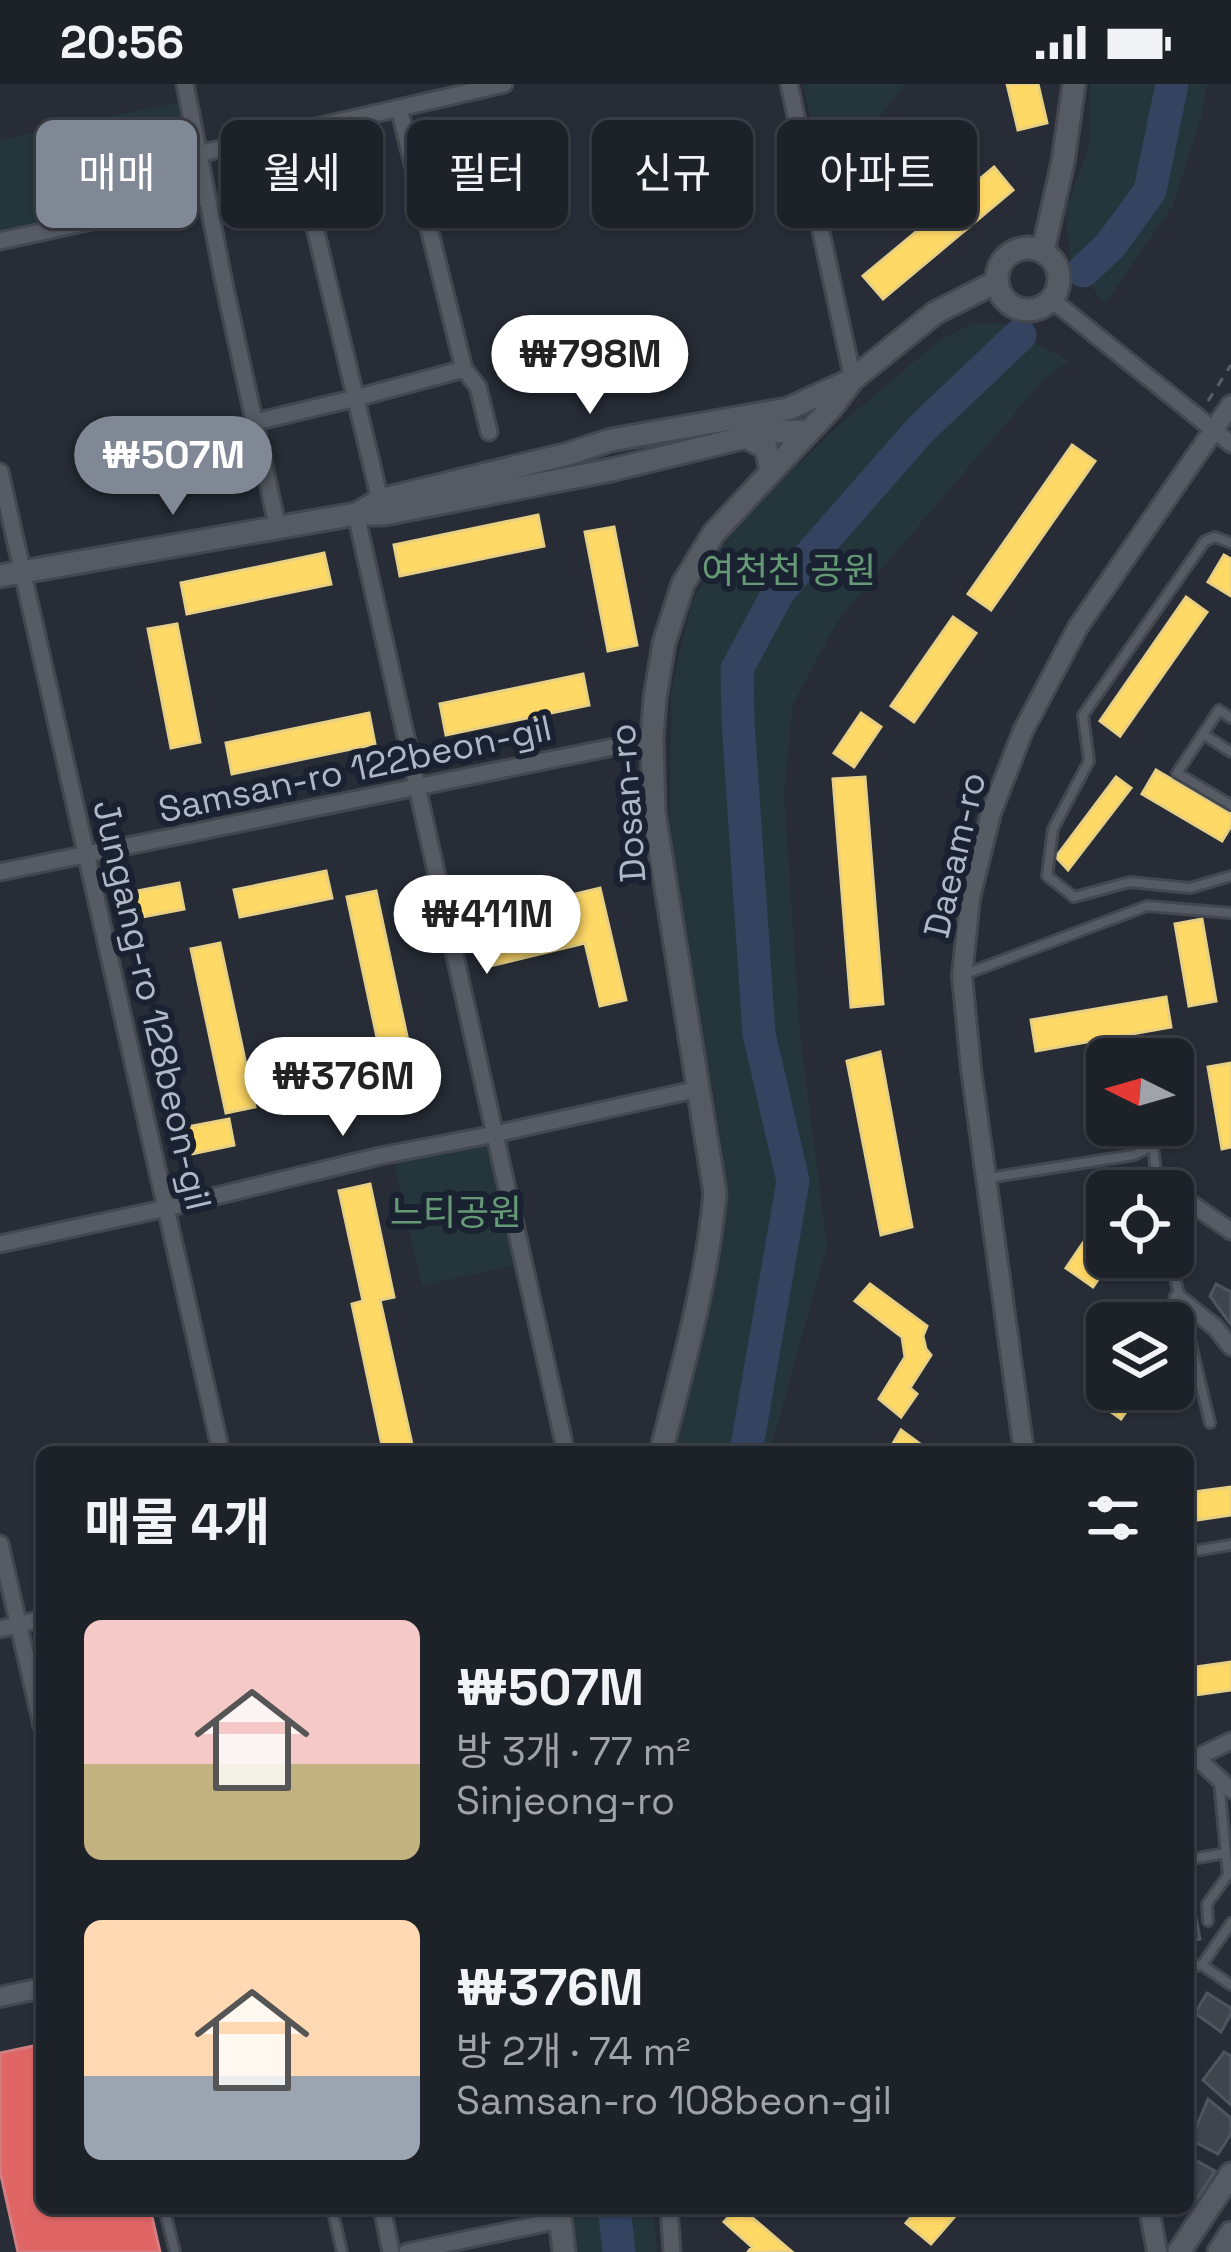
<!DOCTYPE html>
<html lang="ko">
<meta charset="utf-8">
<style>
body{margin:0;font-family:"Space Grotesk","Noto Sans KR",sans-serif;background:#2a2e34;color:#f1f3f6;height:100vh;display:flex;flex-direction:column;font-size:45px;white-space:nowrap}
*{box-sizing:border-box;margin:0}
p{font-size:39px;color:#a0a3a8}
.icon{flex:none;width:66px;height:66px;fill:none;stroke:currentColor;stroke-width:2;stroke-linecap:round;stroke-linejoin:round}
.map{position:relative;flex:1;overflow:hidden}
.side{position:absolute;left:36px;top:1362px;width:1158px;height:768px;display:flex;flex-direction:column;background:#1d2128;border-radius:18px;box-shadow:0 3px 9px #0004,0 0 0 3px #3b3e45}
.side>*{flex:none}
.banner{position:absolute;left:36px;top:36px;width:1161px;height:108px;display:flex;gap:24px}
.needle{width:78px;rotate:275deg}
.controls{position:absolute;left:1086px;top:954px;display:grid;gap:24px}
.controls a{display:grid;place-items:center;width:108px;height:108px;border-radius:18px;background:#1d2128;box-shadow:0 3px 9px #0004,0 0 0 3px #3b3e45;font-size:60px}
.price{position:absolute;translate:-50% -102px;padding:0 27px;border-radius:42px;background:#fff;color:#222;font-size:39px;line-height:78px;filter:drop-shadow(0 3px 6px #0008)}
.price::after{content:'';position:absolute;left:50%;top:72px;width:36px;height:27px;margin-left:-18px;background:inherit;clip-path:polygon(0 0,100% 0,50% 100%)}
.price.selected{background:#808795;color:#fff}
ul{padding:0;list-style:none}
li{display:flex;align-items:center;gap:36px;height:300px;padding:0 48px}
li span{display:grid;place-items:center;flex:none;width:336px;height:240px;border-radius:18px;color:#555}
li>.icon{margin-inline-start:auto}
span .icon{width:144px;height:144px;fill:#fffc;stroke-width:1}
li b{font-size:51px}
h2{display:flex;justify-content:space-between;align-items:center;height:144px;padding:0 48px;font-size:51px}
.chip{padding:0 42px;border-radius:18px;background:#1d2128;box-shadow:0 3px 9px #0004,0 0 0 3px #3b3e45;font-size:42px;line-height:108px}
.chip.selected{background:#808795;color:#fff}
.status{display:flex;justify-content:space-between;align-items:center;height:84px;padding:0 60px;background:#1d2128;direction:ltr}
.status svg{height:33px;fill:currentColor}
.map>svg:first-child{display:block}
.green{fill:#24363c}
.homes{fill:#ffd966;stroke:#e7cf83;stroke-width:3}
.shops{fill:#e06666;stroke:#d27f83;stroke-width:3}
.lines{fill:none;stroke-linecap:round;stroke-linejoin:round}
.river{stroke:#334360;stroke-width:33}
.building{fill:#40444c;stroke:#4f545e;stroke-width:3}
.service-casing{stroke:#43474f;stroke-width:14}
.minor-casing{stroke:#43474f;stroke-width:21}
.tertiary-casing{stroke:#43474f;stroke-width:24}
.secondary-casing{stroke:#43474f;stroke-width:27}
.path{stroke:#595f66;stroke-width:3;stroke-dasharray:9 9;stroke-linecap:butt}
.service{stroke:#575b64;stroke-width:8}
.minor{stroke:#575b64;stroke-width:15}
.tertiary{stroke:#575b64;stroke-width:18}
.secondary{stroke:#565a62;stroke-width:21}
.labels{text-anchor:middle;dominant-baseline:central;stroke-width:12;stroke-linejoin:round;paint-order:stroke}
.park-label{font-size:36px;fill:#669a76;stroke:#1a2231}
.street-label{font-size:36px;fill:#b0b8c8;stroke:#1a2231}
</style>
<div class="status"><b>20:56</b><svg viewBox="0 0 49 12"><path d="M0 12V9h3v3zM5 12V6h3v6zM10 12V3h3v9zM15 12V0h3v12zM26 1h20v11H26zM47 4h2v5h-2z"/></svg></div>
<div class="map">
<svg width="1231" height="2168" viewBox="0 0 1231 2168">
<rect width="100%" height="100%" fill="#272c36"/>
<path class="green" d="M803,0H905L825,101Z
M1090,0H1207L1202,30L1173,121L1105,220L1071,177L1065,128L1089,62Z
M188,16L207,112L0,157V56Z
M973,239H1002L1069,277L1044,295L838,536L793,620L784,710L800,951L827,1162L770,1368H670L722,1111L720,1050L679,814L670,742L671,608L691,521L733,443L829,350L937,258Z
M491,1057L519,1180L422,1202L394,1079Z
M573,2124H653L657,2168H576Z"/>
<path class="homes" d="M1007,0H1038L1047,39L1018,46Z
M994,83L1013,106L883,215L863,192Z
M1072,361L1095,377L991,526L968,510Z
M538,431L544,462L400,492L394,461Z
M614,443L637,561L608,567L585,448Z
M324,469L331,500L187,530L181,499Z
M1224,471L1231,475V512L1208,498Z
M1186,513L1207,528L1120,652L1100,637Z
M953,533L976,549L914,638L891,622Z
M177,540L200,658L171,664L148,545Z
M583,590L589,621L446,651L440,620Z
M369,629L375,660L232,690L226,659Z
M861,629L881,643L854,683L834,669Z
M1156,686L1231,730V742L1222,757L1142,710Z
M865,693L883,920L851,923L833,695Z
M1116,693L1131,704L1068,786L1056,773Z
M326,787L332,814L240,833L234,806Z
M179,799L184,825L137,834L132,808Z
M600,804L626,916L600,922L585,859L486,883L479,852L579,828L575,810Z
M376,807L411,971L382,977L347,813Z
M1202,835L1216,917L1189,922L1175,840Z
M220,859L255,1023L226,1029L191,865Z
M1166,913L1171,943L1036,967L1031,936Z
M880,968L912,1143L881,1151L847,977Z
M371,978L377,1005L285,1023L280,996Z
M1231,979V1063L1222,1065L1208,983Z
M229,1035L234,1061L187,1071L182,1044Z
M370,1100L394,1213L380,1216L412,1360L383,1366L352,1220L363,1217L339,1107Z
M1102,1131L1107,1135V1173H1113L1093,1203L1066,1184Z
M870,1200L927,1242L923,1252L926,1265L931,1271L910,1304L917,1310L901,1333L879,1315L905,1273L902,1253L855,1217Z
M1107,1297V1305H1142L1121,1335L1094,1316Z
M901,1346L931,1368H888Z
M1231,1403V1431L1197,1436L1193,1408Z
M1231,1578V1606L1188,1612V1584Z
M737,2124H741L791,2167L748,2168L752,2163L724,2138Z
M919,2124H962L931,2160L906,2139Z"/>
<path class="shops" d="M42,1960V2124H150L160,2168H18L0,2087V1969Z"/>
<g class="lines">
<path class="river" d="M1083,187L1110,162L1150,107L1172,0
M746,1368L793,1097L759,950L738,637L737,585L779,507L920,346L1020,251
M614,2124L619,2168"/>
</g>
<path class="building" d="M1216,1200L1231,1208V1241L1210,1212Z
M1188,1791L1200,1855L1188,1857Z
M1207,1909L1231,1924V1930L1221,1948L1195,1929Z
M1224,1968L1231,1972V2021L1203,1996Z
M1208,2015L1231,2034V2050L1218,2070L1191,2056Z
M1188,2072L1215,2087L1190,2125L1188,2124Z"/>
<g class="lines">
<defs>
<path id="service" d="M1231,459L1215,453L1205,457L1083,631L1089,677L1053,745L1047,792L1074,813L1130,798L1190,804L1231,792
M1231,634L1219,626L1203,650L1231,668
M1203,650L1177,689L1231,721
M963,891L1147,822L1231,829
M988,1094L1134,1071L1153,1062L1158,1107
M1170,1173L1210,1339
M1188,1468L1231,1461
M1192,1775L1226,1769
M1208,1837L1207,1820L1228,1791L1219,1696
M1202,1881L1231,1839
M1188,1883L1202,1881L1231,1901
M164,2124L175,2168
M332,2124L342,2168"/>
<path id="minor" d="M185,0L225,204L278,445
M789,0L853,295
M292,48L382,424
M198,70L504,0
M0,157L207,112
M1051,215L1231,360
M464,285L478,303L489,348
M255,338L356,314L464,285L399,24
M0,388L221,1368
M356,430L566,1368
M0,788L652,655
M1173,1111L1177,1110L1231,1147
M0,1160L167,1124L380,1072L495,1050L698,1005
M1178,1214L1215,1243L1231,1263
M0,1460L42,1642
M0,1545L42,1535
M1196,1673L1231,1706
M1191,1676L1231,1657
M382,2124L391,2168
M669,2124L672,2168
M407,2168L560,2136"/>
<path id="tertiary" d="M1024,1368L971,985L962,892L970,814L991,729L1023,647L1078,543L1231,321
M0,1913L42,1904
M1149,2124L1157,2168"/>
<path id="secondary" d="M997 195a31 31 0 1 1 62 0a31 31 0 1 1-62 0Z
M1043,167L1063,78L1074,0
M746,353L762,348L809,347
M358,429L380,416L568,370L611,356L788,325L847,298
M0,492L356,430H384L611,386L746,353L766,364L771,387
M661,1368C683,1282 707,1197 715,1109L654,729L652,655L655,614L664,559L683,500L714,449L831,324L853,295L935,229L996,198
M559,2124L564,2168
M1179,2168L1231,2090
M1219,2168L1231,2149"/>
</defs>
<use href="#service" class="service-casing"/>
<use href="#minor" class="minor-casing"/>
<use href="#tertiary" class="tertiary-casing"/>
<use href="#secondary" class="secondary-casing"/>
<path class="path" d="M1208,317L1231,281"/>
<use href="#service" class="service"/>
<use href="#minor" class="minor"/>
<use href="#tertiary" class="tertiary"/>
<use href="#secondary" class="secondary"/>
</g>
<g class="labels">
<g class="park-label">
<text x="789" y="487">여천천 공원</text>
<text x="456" y="1129">느티공원</text>
</g>
<g class="street-label">
<text transform="translate(355 685) rotate(-12)">Samsan-ro 122beon-gil</text>
<text transform="translate(628 719) rotate(-94)">Dosan-ro</text>
<text transform="translate(955 771) rotate(-77)">Daeam-ro</text>
<text transform="translate(152 921) rotate(77)">Jungang-ro 128beon-gil</text>
</g>
</g>
</svg>
<div class="controls">
<a><svg class="needle" viewBox="-14 -14 28 28"><path d="M0-13l5 13h-10z" fill="#e53935"/><path d="M0 13l5-13h-10z" fill="#a0a3a8"/></svg></a>
<a><svg class="icon" aria-label="locate" viewBox="0 0 24 24"><circle cx="12" cy="12" r="6"/><path d="M12 2v4M12 18v4M2 12h4M18 12h4"/></svg></a>
<a><svg class="icon" aria-label="layers" viewBox="0 0 24 24"><path d="M12 4l9 5-9 5-9-5zM3 14l9 5 9-5"/></svg></a>
</div>
<b class="price" style="left:590px;top:333px">₩798M</b>
<b class="price selected" style="left:173px;top:434px">₩507M</b>
<b class="price" style="left:487px;top:893px">₩411M</b>
<b class="price" style="left:343px;top:1055px">₩376M</b>
<div class="banner">
<a class="chip selected">매매</a>
<a class="chip">월세</a>
<a class="chip">필터</a>
<a class="chip">신규</a>
<a class="chip">아파트</a>
</div>
<section class="side">
<h2>매물 4개<svg class="icon" aria-label="filters" viewBox="0 0 24 24"><path d="M4 7h16M4 17h16"/><circle cx="9" cy="7" r="2"/><circle cx="15" cy="17" r="2"/></svg></h2>
<ul>
<li><span style="background:linear-gradient(#f6c9c9 60%,#c2b280 0)"><svg class="icon" aria-label="home" viewBox="0 0 24 24"><path d="M3 11l9-7 9 7M6 9v11h12V9"/></svg></span><div><b>₩507M</b><p>방 3개 · 77 m²</p><p>Sinjeong-ro</p></div></li>
<li><span style="background:linear-gradient(#ffd9b3 65%,#9aa5b1 0)"><svg class="icon" aria-label="home" viewBox="0 0 24 24"><path d="M3 11l9-7 9 7M6 9v11h12V9"/></svg></span><div><b>₩376M</b><p>방 2개 · 74 m²</p><p>Samsan-ro 108beon-gil</p></div></li>
</ul>
</section>
</div>
